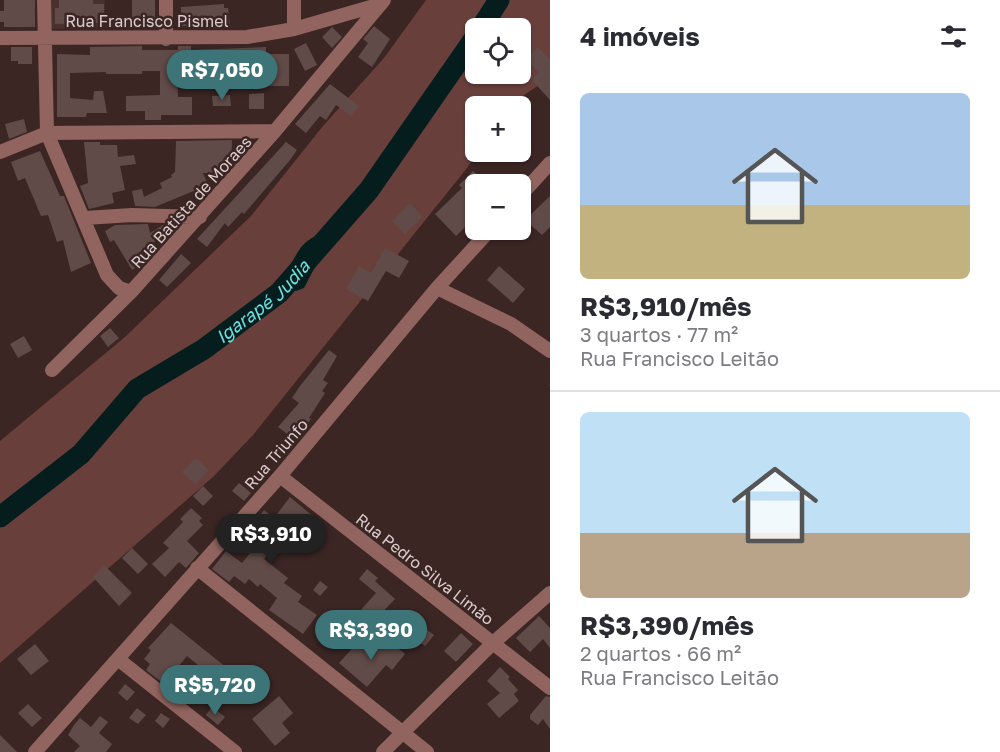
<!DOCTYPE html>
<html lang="pt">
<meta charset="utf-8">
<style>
body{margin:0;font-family:"Golos Text",sans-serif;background:#f2f2f3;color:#2b2b33;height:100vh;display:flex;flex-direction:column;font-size:22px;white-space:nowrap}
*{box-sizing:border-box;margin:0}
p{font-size:20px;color:#7c7c81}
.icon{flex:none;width:33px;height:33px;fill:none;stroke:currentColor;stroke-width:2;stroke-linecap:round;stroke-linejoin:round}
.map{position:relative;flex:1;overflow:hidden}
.sheet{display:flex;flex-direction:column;background:#fff;width:450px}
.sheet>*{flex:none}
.tools{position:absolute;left:465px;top:18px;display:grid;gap:12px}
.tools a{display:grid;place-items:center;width:66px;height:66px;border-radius:9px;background:#fff;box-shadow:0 2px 4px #0004;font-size:30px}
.price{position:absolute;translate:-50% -51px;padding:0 14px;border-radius:21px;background:#3d7478;color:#fff;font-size:20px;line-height:39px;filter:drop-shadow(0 2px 3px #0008)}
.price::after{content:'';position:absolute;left:50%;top:36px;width:18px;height:14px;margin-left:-9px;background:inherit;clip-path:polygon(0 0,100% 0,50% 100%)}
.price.active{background:#222;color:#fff}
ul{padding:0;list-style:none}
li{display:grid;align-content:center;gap:12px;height:318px;padding:0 30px}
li+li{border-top:2px solid #e1e1e2}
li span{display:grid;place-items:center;height:186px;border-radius:9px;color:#555}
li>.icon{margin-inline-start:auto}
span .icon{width:108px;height:108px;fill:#fffc;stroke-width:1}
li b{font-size:26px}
h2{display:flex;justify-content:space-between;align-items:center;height:72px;padding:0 30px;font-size:26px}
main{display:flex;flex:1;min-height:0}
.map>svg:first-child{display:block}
.built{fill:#4b312e}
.green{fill:#693f3b;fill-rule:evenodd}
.water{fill:#051d1d}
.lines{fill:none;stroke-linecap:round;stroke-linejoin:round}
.river{stroke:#051d1d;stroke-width:21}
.building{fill:#614b48}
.minor{stroke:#92645f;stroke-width:14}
.labels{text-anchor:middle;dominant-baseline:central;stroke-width:5;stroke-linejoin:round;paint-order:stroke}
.street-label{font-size:16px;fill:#dbcdcc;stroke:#3b2624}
.water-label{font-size:18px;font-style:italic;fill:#6de1e1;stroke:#3b2624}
</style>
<main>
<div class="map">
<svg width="550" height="752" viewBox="0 0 550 752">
<rect width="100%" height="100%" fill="#3b2624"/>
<path class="built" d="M50,0H105L104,27L51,29Z"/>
<path class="green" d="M426,0H550V78L524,95L514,106H476L477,152L467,168L253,435L214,476L0,663V441L125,337L251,216L323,126L384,58ZM476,28H520V74H476Z"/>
<path class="water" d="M331,225L340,227L339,231L322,245L316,265L304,288L296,291L283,285L281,278C291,267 295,254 303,245C311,236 323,235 331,225Z"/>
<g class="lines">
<g class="river">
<path d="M481,28L499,0"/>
<path id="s1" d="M0,517L81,454L137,389L204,349L279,293L369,190L476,36"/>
</g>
</g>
<path class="building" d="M4,0H35V27H4V22H0V11H4Z
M59,0H93V4H104V23L55,24V8H59Z
M132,0H155V25H132Z
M224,4V8H228L230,27L181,26V7Z
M374,26L390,39L372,67L358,57L368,43L363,39Z
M332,27L342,37L332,48L322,37Z
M306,43L317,65L305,71L294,49Z
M142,46V50H178V46H191V50L266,47V54H289V86H269V79H231V69H213V78H196V71H177L178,97H192V115H161V120H145V111H126V96L160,95V71H142V74H106V72L70,73V98L93,100L94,91H103L107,113H87L86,117H57V54L90,55V47Z
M11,47H32V64H18V61H11Z
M538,47L550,60V100L531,79L539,73L526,58Z
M330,84L359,106L351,116L336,105L326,120L320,116L306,133L295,124Z
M264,93V109H249V94Z
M230,95L231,106H213L212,96Z
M24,119L27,132L9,139L5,124Z
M476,126V151L463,142Z
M232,140L231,167L225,173H203L208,185L155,207L135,206L132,191L142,189L144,197L162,188L160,183L172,177L171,175L175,172L176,141Z
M84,142H100V145H117L118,157L134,155L136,164L120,166L125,190L112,193L114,203L89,209L80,186L88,183Z
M286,142L297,150L290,160L244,214L242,212L228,227L225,223L207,247L197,239Z
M40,151L60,196H64L91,263L71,272L63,240L57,242L48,215L41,216L25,178L18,181L11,162Z
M473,171L488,184H476V232L468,224L456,236L435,214L462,188L459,185Z
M550,196V227L542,235L525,220Z
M410,203L423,217L405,234L392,221Z
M148,224L150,233L163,225H167L171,232L152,243L157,249L148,260L132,270L114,240L110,242L105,231L115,225Z
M385,248L409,261L399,278L386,271L368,301L346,289L359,266L371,273Z
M181,254L191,263L167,287L159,280Z
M499,266L525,289L513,303L487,280Z
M110,328L119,338L108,347L100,336Z
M24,336L32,350L18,358L10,344Z
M329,350L337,356L323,380L328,383L322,391L325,393L309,418L311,419L295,440L278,427L299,403L292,398L300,386Z
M196,458L209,470L195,484L182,472Z
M239,483L251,493L244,501L232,491Z
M203,486L213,496L203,506L193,496Z
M290,497L314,517L305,528L294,519L264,550L268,554L264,559L288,578L284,583L302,596L298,602L317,615L303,634L269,610L277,598L260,584L258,587L249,579L245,584L234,576L229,582L212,569L226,551L242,563L256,546L243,536L264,510L274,518Z
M191,508L202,518L199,521L203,525L187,541L199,553L186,568L179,562L165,577L152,564L169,548L163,543L183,522L180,519Z
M132,548L148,564L138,574L122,558Z
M104,565L132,593L119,606L93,577Z
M367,569L378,578L375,581L395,599L363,632L351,621L376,593L359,579Z
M320,581L328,587L320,596L313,590Z
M539,616L550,628V648L543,639L530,652L516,638Z
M171,623L237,676L224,691L213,682L199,698L190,690L205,671L187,656L164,684L146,670L150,664L144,659L151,650L148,648Z
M426,629L434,635L425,646L417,640Z
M461,633L473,644L456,662L444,651Z
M387,639L405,654L392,670L386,665L367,687L339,663L357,643L360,642L374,654Z
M35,644L49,661L31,675L17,659Z
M500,667L510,677L508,679L518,690L514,694L519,701L499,718L487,704L500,693L487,681Z
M171,679L179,685L174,692L165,685Z
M125,684L135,692L127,701L118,693Z
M279,696L293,713L282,723L290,733L275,746L252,719Z
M546,696L550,697V729L543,719L538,725L530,719V715Z
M28,704L42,718L32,727L18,713Z
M212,707L225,717L218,725L206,715Z
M137,708L146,715L138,724L129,718Z
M161,713L170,719L163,728L155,721Z
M100,716L108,722L99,733L112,744L106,752H74L80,746L68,735L74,725L80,718L91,727Z
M0,735L17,752H0Z"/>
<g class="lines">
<path class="minor" d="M44,0L47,133L107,275L119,288L131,292L275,131L384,0
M294,0V29
M0,38L247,37L294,29L381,4
M166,39V0
M0,152L47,133L275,131
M520,196L550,163
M85,218L132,215L200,217
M437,288L511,324L550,351
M52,370L131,292
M280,476L550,688
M197,568L427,752
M118,659L235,752
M35,752L280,476L437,288L490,230
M383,752L493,643L550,593"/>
</g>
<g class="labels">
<g class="street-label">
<text x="147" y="21">Rua Francisco Pismel</text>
<text transform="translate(191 202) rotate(-48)">Rua Batista de Moraes</text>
<text transform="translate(276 454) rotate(-49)">Rua Triunfo</text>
<text transform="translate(425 569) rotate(38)">Rua Pedro Silva Limão</text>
</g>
<g class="water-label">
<text stroke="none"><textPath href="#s1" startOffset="342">Igarapé Judia</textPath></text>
</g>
</g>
</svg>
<div class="tools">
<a><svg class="icon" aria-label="locate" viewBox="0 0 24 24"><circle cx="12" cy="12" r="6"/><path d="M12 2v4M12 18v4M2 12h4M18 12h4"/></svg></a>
<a>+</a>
<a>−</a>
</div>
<b class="price" style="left:222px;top:101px">R$7,050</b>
<b class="price active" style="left:271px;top:565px">R$3,910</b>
<b class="price" style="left:371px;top:661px">R$3,390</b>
<b class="price" style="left:215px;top:716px">R$5,720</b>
</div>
<section class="sheet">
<h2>4 imóveis<svg class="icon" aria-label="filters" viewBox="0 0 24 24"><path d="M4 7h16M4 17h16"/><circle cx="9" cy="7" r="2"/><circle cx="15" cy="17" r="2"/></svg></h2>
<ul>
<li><span style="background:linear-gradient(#a9c7e8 60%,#c2b280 0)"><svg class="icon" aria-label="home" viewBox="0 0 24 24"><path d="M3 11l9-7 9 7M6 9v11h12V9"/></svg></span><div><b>R$3,910/mês</b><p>3 quartos · 77 m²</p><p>Rua Francisco Leitão</p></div></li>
<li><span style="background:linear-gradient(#bfe0f5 65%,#b9a48a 0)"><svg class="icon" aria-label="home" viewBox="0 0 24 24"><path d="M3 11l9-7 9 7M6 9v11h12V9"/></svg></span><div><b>R$3,390/mês</b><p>2 quartos · 66 m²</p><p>Rua Francisco Leitão</p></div></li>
</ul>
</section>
</main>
